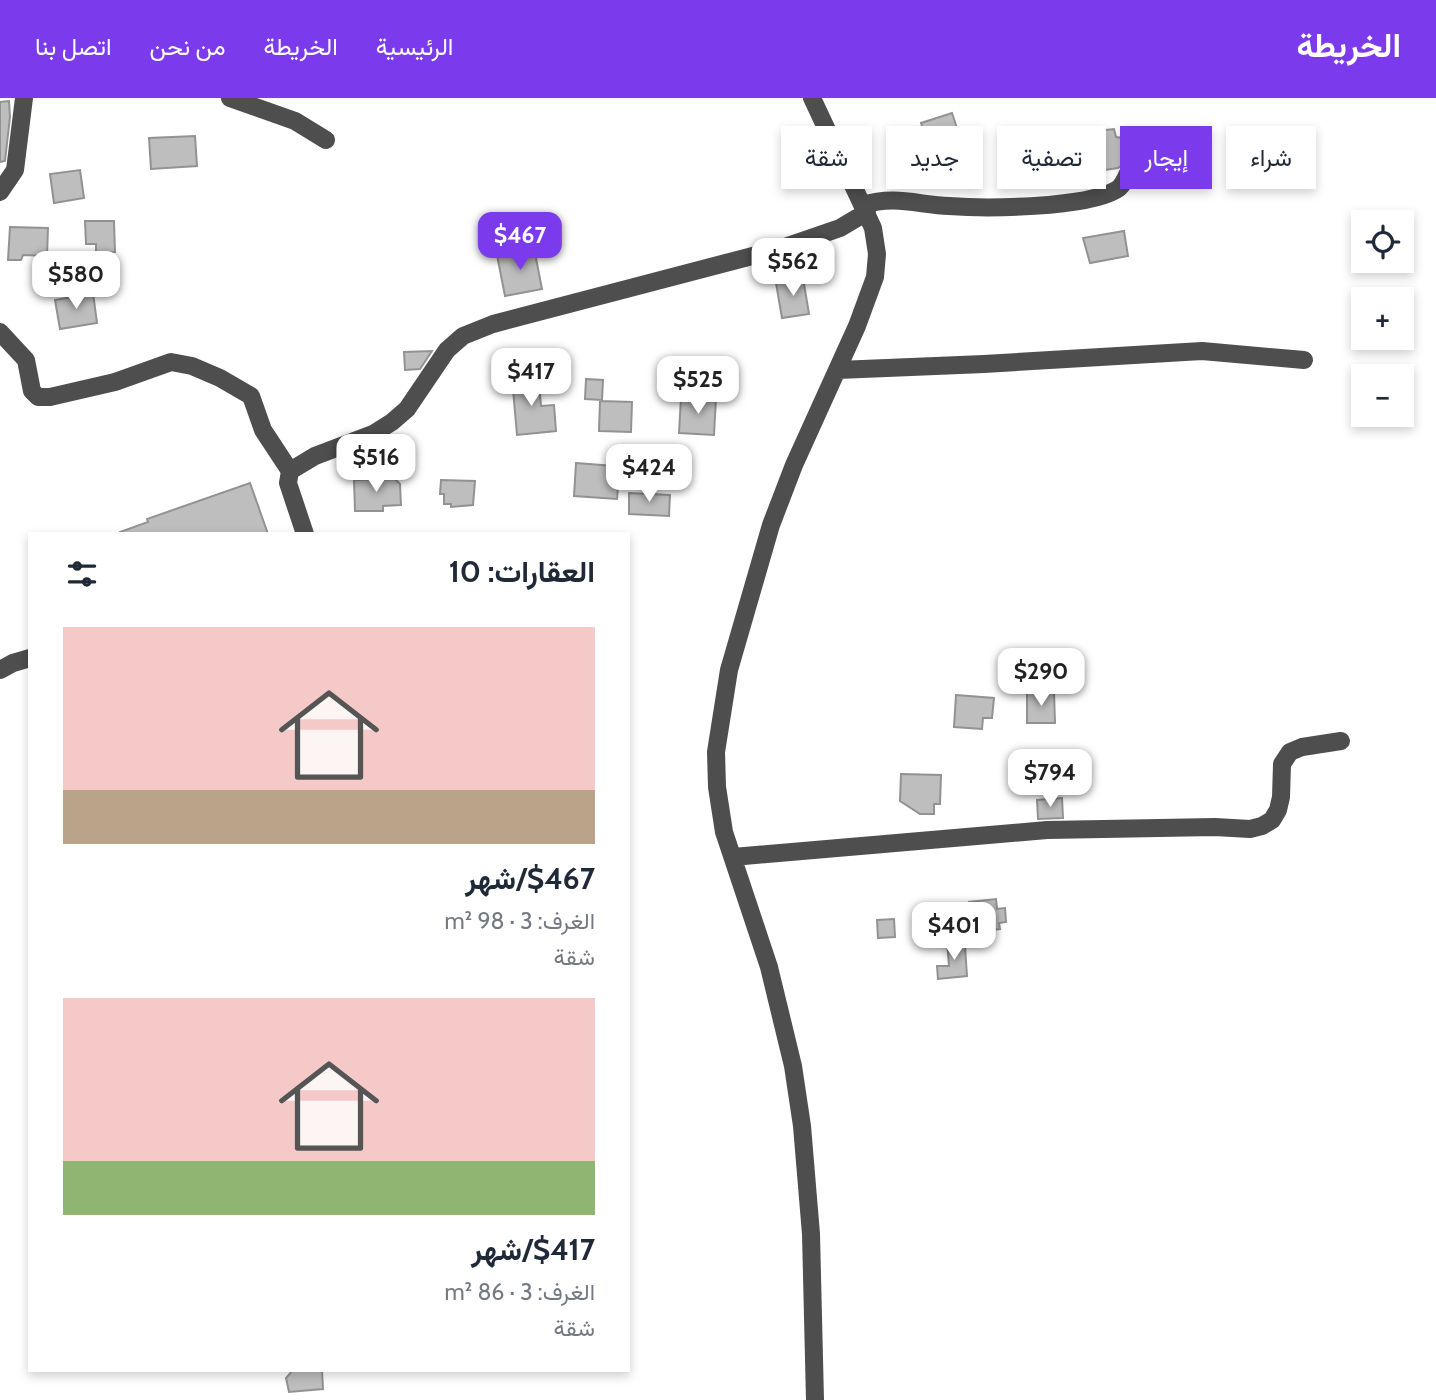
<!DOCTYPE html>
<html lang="ar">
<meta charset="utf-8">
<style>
body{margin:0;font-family:Cabin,Vazirmatn,sans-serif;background:#f2f2f3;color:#1f2937;direction:rtl;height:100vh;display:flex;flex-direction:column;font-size:26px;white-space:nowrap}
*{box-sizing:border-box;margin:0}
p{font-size:23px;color:#747a83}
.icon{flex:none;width:38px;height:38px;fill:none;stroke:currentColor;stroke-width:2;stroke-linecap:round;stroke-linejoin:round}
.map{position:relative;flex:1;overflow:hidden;direction:ltr}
.side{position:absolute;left:28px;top:434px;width:602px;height:840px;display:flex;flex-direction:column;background:#fff;border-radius:0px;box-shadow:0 4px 10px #0003;direction:rtl}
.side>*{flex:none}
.guide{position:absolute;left:651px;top:28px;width:665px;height:63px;direction:rtl;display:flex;gap:14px}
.buttons{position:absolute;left:1351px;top:112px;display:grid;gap:14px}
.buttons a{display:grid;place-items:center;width:63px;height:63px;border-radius:0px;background:#fff;box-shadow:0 4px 10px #0003;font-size:35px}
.price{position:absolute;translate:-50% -60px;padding:0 16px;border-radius:14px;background:#fff;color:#222;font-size:23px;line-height:46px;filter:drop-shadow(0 2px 4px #0008)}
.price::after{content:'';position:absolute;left:50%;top:42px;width:21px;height:16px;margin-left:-10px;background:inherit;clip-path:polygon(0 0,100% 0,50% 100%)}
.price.current{background:#7c3aed;color:#fff}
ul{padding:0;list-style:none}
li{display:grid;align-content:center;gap:14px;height:371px;padding:0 35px}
li span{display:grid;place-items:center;height:217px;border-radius:0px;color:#555}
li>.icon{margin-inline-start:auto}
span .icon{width:126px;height:126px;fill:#fffc;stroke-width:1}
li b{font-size:30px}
h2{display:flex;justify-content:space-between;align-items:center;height:84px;padding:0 35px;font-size:30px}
.pill{padding:0 24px;border-radius:0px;background:#fff;box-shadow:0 4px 10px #0003;font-size:24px;line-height:63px}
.pill.current{background:#7c3aed;color:#fff}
header{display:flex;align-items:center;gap:42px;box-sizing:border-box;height:98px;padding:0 35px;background:#7c3aed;color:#fff}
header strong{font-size:33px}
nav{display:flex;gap:38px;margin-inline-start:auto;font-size:24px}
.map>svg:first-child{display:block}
.building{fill:#bebebe;stroke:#929292;stroke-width:2}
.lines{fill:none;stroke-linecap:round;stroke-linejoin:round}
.minor{stroke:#4e4e4e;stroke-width:18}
</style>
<header>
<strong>الخريطة</strong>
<nav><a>الرئيسية</a><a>الخريطة</a><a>من نحن</a><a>اتصل بنا</a></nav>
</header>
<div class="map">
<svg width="1436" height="1302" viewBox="0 0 1436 1302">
<rect width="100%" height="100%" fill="#fff"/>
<path class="building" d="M9,3L10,19L5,63L0,64V4Z
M952,15L963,48L931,58L921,25Z
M1193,30L1194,51L1181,52L1179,79L1170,52H1160L1158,33Z
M1114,31L1116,39L1123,40L1126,64L1118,70L1083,75L1079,35Z
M195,38L197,68L151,71L149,40Z
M80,72L84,100L54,105L50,76Z
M85,123H114L115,154L96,155V146H86Z
M10,129L48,130L47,158L23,157L21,162H8Z
M1124,133L1128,158L1090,165L1083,140Z
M534,150L542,191L505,198L497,157Z
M803,180L809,216L782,220L776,185Z
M93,195L97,225L60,231L55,202Z
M432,253L420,271L405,272L404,254Z
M532,278L533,287L539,286L541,308L554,307L556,333L517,337L512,280Z
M586,281L603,282L602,302L585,301Z
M681,299L716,300L714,337L679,335Z
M600,303L632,304L631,334L599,333Z
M576,365L614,368L613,378H619L617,401L574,398Z
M395,381L400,386L401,407L383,408V413H355L354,382Z
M441,382L475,383L473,407L451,409V406H444V396H440Z
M250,385L268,436H121L120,434L148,424L147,421Z
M629,395L670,397L669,418L629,416Z
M1054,594L1055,625H1027V595Z
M956,597L994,600L992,620H983L982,631L954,629Z
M901,676L941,677L940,706H934V716H920L900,703Z
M1062,700L1063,720L1038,721L1037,702Z
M996,801L997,811L1005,810L1006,824L999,825L1000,831L991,832L992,836L972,837L969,804Z
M894,821L895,839L878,840L877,822Z
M947,841L965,849L967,878L938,881L937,868H949Z
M293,1272H322L323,1291L289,1294L286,1280Z"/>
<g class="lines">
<path class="minor" d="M230,0L295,23L326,42
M812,0L873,130L877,156L875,179L857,228L794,367L771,427L729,572L716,654L717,689L724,734L769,869L793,968L802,1028L811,1136L815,1302
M0,94L15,72L24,0
M864,107C893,97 920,107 949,108C986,111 1085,110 1116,92C1122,89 1125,82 1128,75
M0,234L26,262L32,293L38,299H50L115,284L171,264L192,268L220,280L251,298L263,332L290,373L288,385L305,436
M838,272L984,266L1202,253L1304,262
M290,373L315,358L373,336L392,324L407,311L447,252L463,238L493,226L779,151L840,130L867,114
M0,572L13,565L30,560
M733,759L1047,732L1215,729L1250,731L1262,728L1272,722L1278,712L1281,699L1282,666L1290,654L1302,649L1341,643"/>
</g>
</svg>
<div class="buttons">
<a><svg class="icon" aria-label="locate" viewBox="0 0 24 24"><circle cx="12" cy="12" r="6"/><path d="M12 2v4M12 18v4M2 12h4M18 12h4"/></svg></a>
<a>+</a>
<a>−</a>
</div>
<b class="price current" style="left:520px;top:174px">$467</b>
<b class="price" style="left:793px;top:200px">$562</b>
<b class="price" style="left:76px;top:213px">$580</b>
<b class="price" style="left:531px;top:310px">$417</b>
<b class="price" style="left:698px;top:318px">$525</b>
<b class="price" style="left:376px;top:396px">$516</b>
<b class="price" style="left:649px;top:406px">$424</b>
<b class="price" style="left:1041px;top:610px">$290</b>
<b class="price" style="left:1050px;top:711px">$794</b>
<b class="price" style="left:954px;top:864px">$401</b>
<div class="guide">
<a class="pill">شراء</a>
<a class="pill current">إيجار</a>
<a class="pill">تصفية</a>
<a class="pill">جديد</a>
<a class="pill">شقة</a>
</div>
<section class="side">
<h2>العقارات: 10<svg class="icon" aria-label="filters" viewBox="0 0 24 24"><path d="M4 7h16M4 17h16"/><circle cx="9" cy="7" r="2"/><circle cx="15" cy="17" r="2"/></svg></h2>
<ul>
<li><span style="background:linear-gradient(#f6c9c9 75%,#b9a48a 0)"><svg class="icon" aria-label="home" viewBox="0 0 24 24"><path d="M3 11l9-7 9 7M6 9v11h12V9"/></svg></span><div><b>$467/شهر</b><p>الغرف: 3 · 98 m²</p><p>شقة</p></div></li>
<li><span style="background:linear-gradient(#f6c9c9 75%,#8fb573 0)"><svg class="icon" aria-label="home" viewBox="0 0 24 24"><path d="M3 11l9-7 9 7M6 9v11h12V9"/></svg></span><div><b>$417/شهر</b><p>الغرف: 3 · 86 m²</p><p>شقة</p></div></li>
</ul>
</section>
</div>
